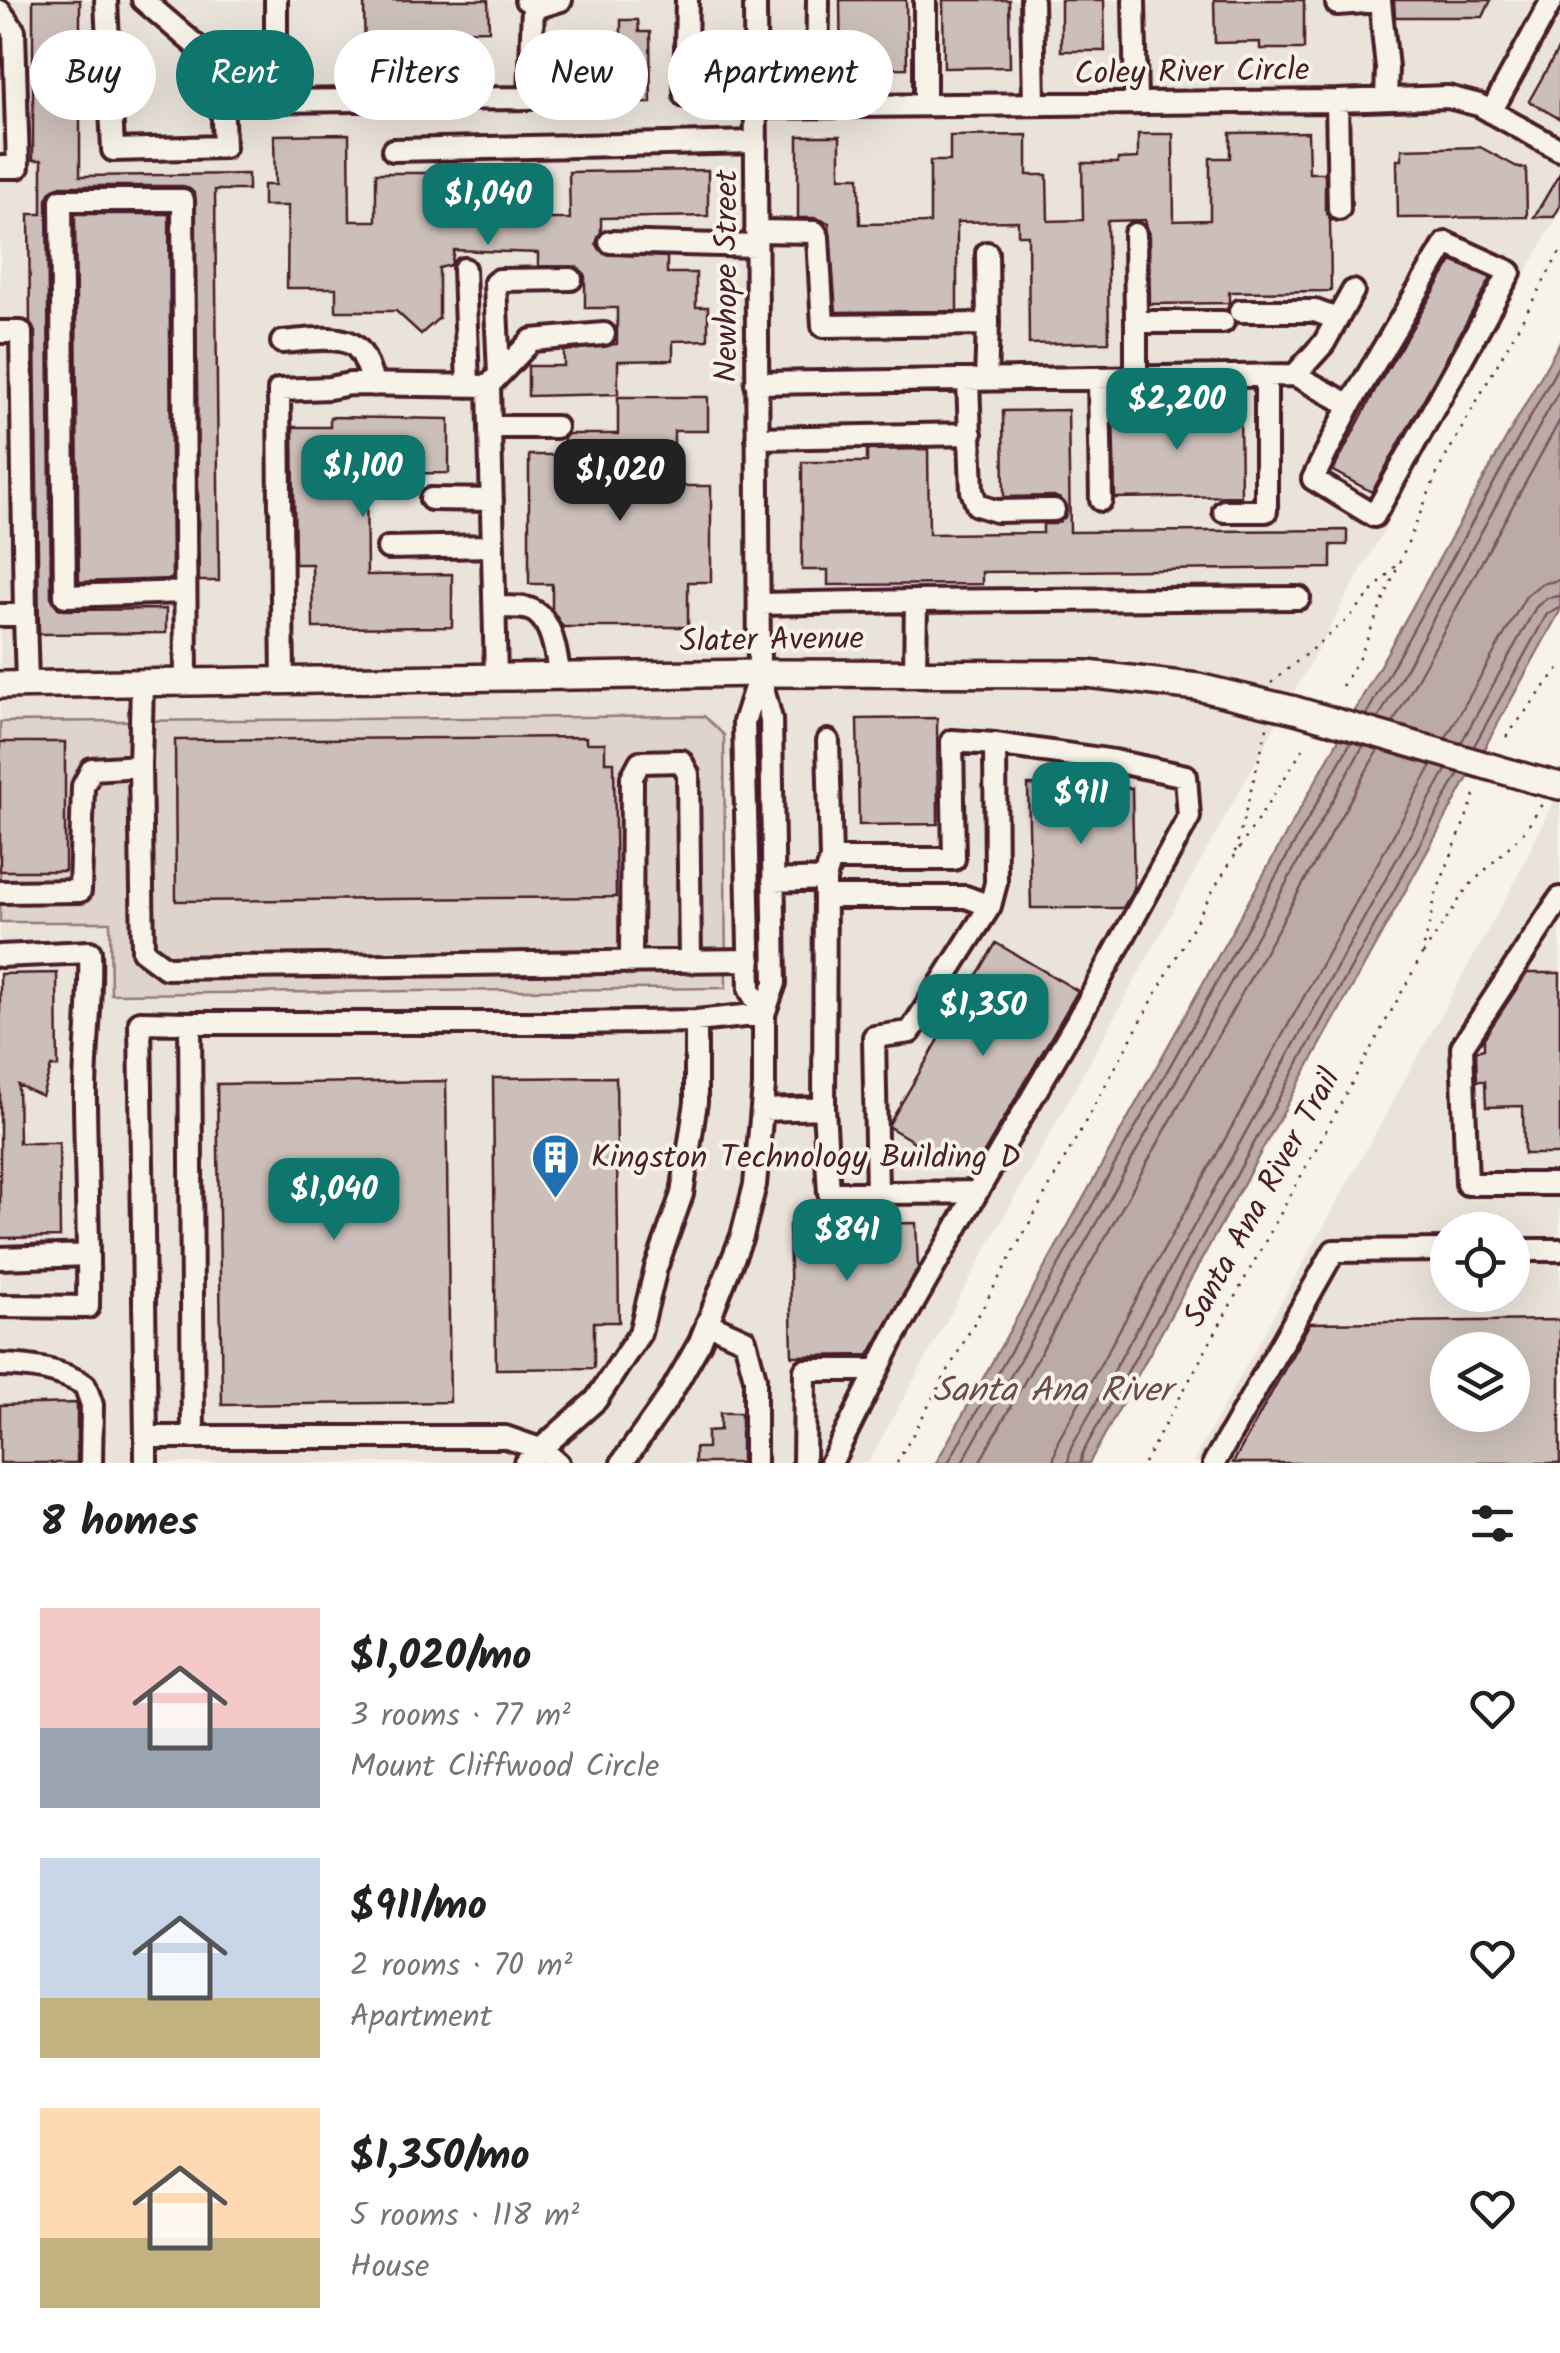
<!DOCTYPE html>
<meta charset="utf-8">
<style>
body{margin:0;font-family:Kalam,sans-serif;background:#f6f6f6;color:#222;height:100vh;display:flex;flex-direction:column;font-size:38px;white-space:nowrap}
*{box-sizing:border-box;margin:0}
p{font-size:32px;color:#767676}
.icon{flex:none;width:55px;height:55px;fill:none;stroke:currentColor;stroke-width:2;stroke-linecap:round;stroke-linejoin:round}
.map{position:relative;height:1463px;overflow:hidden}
.sheet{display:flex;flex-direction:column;background:#fff;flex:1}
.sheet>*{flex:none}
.hud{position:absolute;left:30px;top:30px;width:1000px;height:90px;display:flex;gap:20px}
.tools{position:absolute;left:1430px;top:1212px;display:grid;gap:20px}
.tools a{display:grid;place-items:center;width:100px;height:100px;border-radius:50%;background:#fff;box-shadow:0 10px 40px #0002;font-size:50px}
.price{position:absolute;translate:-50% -85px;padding:0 22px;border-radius:20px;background:#0f766e;color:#fff;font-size:32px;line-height:65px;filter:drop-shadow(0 2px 5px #0008)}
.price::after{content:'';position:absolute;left:50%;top:60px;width:30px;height:22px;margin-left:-15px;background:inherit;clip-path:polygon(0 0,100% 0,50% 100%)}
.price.active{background:#222;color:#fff}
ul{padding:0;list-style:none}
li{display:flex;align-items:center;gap:30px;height:250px;padding:0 40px}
li span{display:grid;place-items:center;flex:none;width:280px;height:200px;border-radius:0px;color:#555}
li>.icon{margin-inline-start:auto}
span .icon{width:120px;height:120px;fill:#fffc;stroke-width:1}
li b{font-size:42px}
h2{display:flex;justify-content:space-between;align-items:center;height:120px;padding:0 40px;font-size:42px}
.tag{padding:0 35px;border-radius:45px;background:#fff;box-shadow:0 10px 40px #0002;font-size:35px;line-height:90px}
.tag.active{background:#0f766e;color:#fff}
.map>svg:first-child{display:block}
.built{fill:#eae3da;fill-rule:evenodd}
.green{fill:#ded4cc;stroke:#947a7c;stroke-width:2.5}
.water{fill:#bcaaa7;stroke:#8e7275;stroke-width:2.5}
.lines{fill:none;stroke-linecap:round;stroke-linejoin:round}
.shore{stroke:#78575d;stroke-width:2.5}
.building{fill:#ccbfb9;stroke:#4a1f2b;stroke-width:2.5;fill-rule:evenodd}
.minor-casing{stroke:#4a1f2b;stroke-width:28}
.major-casing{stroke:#4a1f2b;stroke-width:32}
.path{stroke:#4a1f2b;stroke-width:2.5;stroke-dasharray:2.5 8;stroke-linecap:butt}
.minor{stroke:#f7f3e8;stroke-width:20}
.major{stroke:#f7f3e8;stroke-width:25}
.major-bridge-casing{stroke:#4a1f2b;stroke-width:32;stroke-linecap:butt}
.major-bridge{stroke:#f7f3e8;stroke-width:25}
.labels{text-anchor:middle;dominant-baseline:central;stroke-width:8;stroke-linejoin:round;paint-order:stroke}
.street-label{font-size:32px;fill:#4a1f2b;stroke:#f7f3e8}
.poi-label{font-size:32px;fill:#4a1f2b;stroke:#f7f3e8;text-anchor:start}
.water-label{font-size:35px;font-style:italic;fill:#6c4950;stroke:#f7f3e8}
</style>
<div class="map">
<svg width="1560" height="1463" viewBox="0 0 1560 1463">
<rect width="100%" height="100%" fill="#f7f3e8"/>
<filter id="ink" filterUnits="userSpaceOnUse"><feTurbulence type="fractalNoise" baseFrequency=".01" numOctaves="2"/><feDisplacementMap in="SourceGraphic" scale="20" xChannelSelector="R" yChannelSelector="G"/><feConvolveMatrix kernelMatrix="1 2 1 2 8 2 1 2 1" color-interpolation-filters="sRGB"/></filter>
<g filter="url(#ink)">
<path class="built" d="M0,0H1560V211L868,1463H0Z
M1560,788V1463H1192L1513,885ZM1448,1230H1512V1295H1448ZM1448,1350H1512V1415H1448Z"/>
<path class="green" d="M704,716L724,735L726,988L111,994L110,922H0V722Z"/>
<path class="water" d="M1560,342V611L1089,1463H936Z"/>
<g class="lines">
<path class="shore" d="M1366,715L1560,363
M1378,719L1560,389
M1393,723L1560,420
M1446,738L1526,596L1541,584L1560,580
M1461,743L1536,607L1547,598L1560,596
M1474,746L1547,614L1560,608
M948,1463L1351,742
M962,1463L1363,746
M979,1463L1378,750
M1053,1463L1058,1441L1432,765
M1068,1463L1071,1448L1446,770
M1081,1463L1082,1454L1459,773"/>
</g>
<path class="building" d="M33,0H80V176L248,174V190H215L219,581H199L195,194L183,186H61L53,189L47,199L51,597L58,608L64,610L166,609V633L39,634L35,332L30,322L29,214H42V160H33Z
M364,0H488L489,30L444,31V47H437V74L365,75Z
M840,0H906L907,68L841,69Z
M943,0H1009L1010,67L944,68Z
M1061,0H1104L1105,51H1061Z
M1214,0H1304V49H1260V42L1215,43Z
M1394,0H1491L1483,17H1395Z
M621,20H638L639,32H650L651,103L550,104V34L621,33Z
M1560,46V119L1529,101Z
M1308,132L1309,173H1325V209L1330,219L1331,291L1229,292V303L1150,304L1149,234L1145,220L1107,221L1109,342L1029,344L1028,235H1018V221L957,222V311L836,312L829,223L816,218H798V136H840V177H859L860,224L930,223V161H950V136L1027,135V175H1047L1048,221L1083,220L1082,163H1118V159L1138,158V134H1173L1174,221L1210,220V158H1230V133Z
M349,134L350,221H376V173H518V219H570L569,172L708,170V216L601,218V232L596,243L604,254L667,257V273H696V307H708V340L673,341V360L618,361V394L528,396V366H564V351L617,344V308H585V274L577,267L538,266V253L454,250L451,265L439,268V318L421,334L396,311H336V288H287L288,206H263V185H275L274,135Z
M1480,147L1519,168H1526L1527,217L1398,218L1397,160H1402V149Z
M1560,173V206L1554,217H1534Z
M75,214H169L172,579L79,582Z
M1452,261L1491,278L1372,492L1333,471L1378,385Z
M618,397H708V431H674V451H618V486H711V582H688V627H563L552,610V584H529V455H564V438L568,434H618Z
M1186,409H1240L1241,496L1115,498L1113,410Z
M1068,410L1070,532L1347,530V545H1331V568L982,572V584L828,585V570H802V462H867V450L928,449L929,534L1043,533V524H1055L1065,517L1066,504L1054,496L1004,497L1003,411Z
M330,417L449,419V473L366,474L367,575L452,574V627L313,628L312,564H295L293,427H330Z
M937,718L938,824L859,825L857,719Z
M586,737V743H605V762H614L616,897L176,901L175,740Z
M0,742H65V871H0Z
M1028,785L1132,788L1134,889L1123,908H1031Z
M996,943L1078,991L971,1175L889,1127V1124Z
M57,973L58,1067H51L42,1096L18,1085L19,1143H59L60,1237L0,1238V974Z
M1527,973H1560V1154H1524L1523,1106L1486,1107L1485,1081H1477L1476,1051L1484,1049V1038Z
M616,1077L619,1322H594V1368L496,1369L493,1078Z
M446,1081L450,1402L222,1405L217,1084Z
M916,1223L918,1268L869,1355L792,1356L789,1225Z
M1560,1320V1463H1233L1310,1323ZM1448,1350H1512V1415H1448Z
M77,1403V1463H0V1405Z
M720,1413H741V1463H695V1448H707V1431L720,1430Z"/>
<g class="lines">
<defs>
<path id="minor" d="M106,0L113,150L224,147L221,67L143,0
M276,0V101L530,98L533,4
M526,0L542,6L561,0
M925,0V105
M1032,0L1034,104
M1134,0L1136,103
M1337,4L1380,1L1387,68L1386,99
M0,11L14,31L18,167H0
M685,96L687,0
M1337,101L1339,209
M817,106L818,0
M756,107L1337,101L1448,97L1479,105L1560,150
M1491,112L1552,0
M393,150L756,142
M756,231L815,232L818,237L823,326L988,324L986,380
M1135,234L1136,322
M610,242L756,246
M987,253L988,324
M464,269L468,386
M1240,311H1315L1337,319
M0,332H21L25,615H0
M282,342C301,341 341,333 356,347C366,356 369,373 374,385
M499,374L495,283L499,280L571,279
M1295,375L1324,343L1353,291
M1099,378L1101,500
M1136,378V322H1223
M968,380L972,491L977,505L996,511L1054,510
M493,381L532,340L604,334
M756,383L1295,375L1350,405L1446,243L1510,272L1374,516L1313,479L1350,405
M490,427H556
M757,438L971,434
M431,499L492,500
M280,507L279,390L329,388L350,384L489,386L496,678
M1224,511H1266V376
M281,514L283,681
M388,548L493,546
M185,592L65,596L61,200H183L186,682
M760,604L916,601
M495,607C505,608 519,606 529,609C553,617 556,656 560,677
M25,615L27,684
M915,673L916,601L1299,598
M759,675L744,722L750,990L764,1014
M828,741L831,859
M140,766L142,683
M825,879L831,859H954L952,741L995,744
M773,881L825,879L824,1108
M0,892L80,891L83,786L92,769L140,766L143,951L166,968L750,960
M825,897H966L990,906
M1560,898L1462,1047L1467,1184H1560
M0,956L90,952C92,1004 84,1055 85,1106C86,1173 89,1240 88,1307L0,1306
M631,963L632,777L640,762L681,761L688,774L690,962
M190,1023H576L696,1021L764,1014
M762,1110L824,1108L829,1193C878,1193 927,1193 977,1192L1085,1007L1189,817L1186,776L1114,761L995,744L996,883L990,906L910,1032L874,1037L877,1193
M1512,1250H1560
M0,1258L88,1255
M707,1323L745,1340L755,1378V1463
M0,1365C31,1366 58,1369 85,1385L92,1405L91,1463
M146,1437L140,1022L190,1023L193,1437
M146,1463V1437H505L543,1450L558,1463
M525,1463L596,1400L640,1333L656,1268L682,1194L696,1102V1021
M622,1463L668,1398L700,1342L742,1236L755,1185L764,1086V1014L775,983L771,719L759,673L755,0
M804,1463L805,1370H876
M831,1463L893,1339L977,1192
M1214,1463L1334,1251L1448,1250"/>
<path id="major" d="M0,685L759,673L1087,674L1198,687L1295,710
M1532,779L1560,786"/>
</defs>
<use href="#minor" class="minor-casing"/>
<use href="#major" class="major-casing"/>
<path class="path" d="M1271,683L1348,619L1396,565
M1342,686L1359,658L1439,469L1560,252
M1506,737L1560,667
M1235,852L1268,724
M1423,954L1467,888L1525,831L1542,804
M897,1463L1216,885L1307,743
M1144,1463L1422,955L1436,894L1475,795"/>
<use href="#minor" class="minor"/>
<use href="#major" class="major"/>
<defs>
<path id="major-bridge" d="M1295,710L1532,779"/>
</defs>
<use href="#major-bridge" class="major-bridge-casing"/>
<use href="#major-bridge" class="major-bridge"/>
</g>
</g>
<defs>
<symbol id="building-pin" viewBox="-11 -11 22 30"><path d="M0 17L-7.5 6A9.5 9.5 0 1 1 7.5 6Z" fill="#1f6fb2" stroke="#f7f3e8"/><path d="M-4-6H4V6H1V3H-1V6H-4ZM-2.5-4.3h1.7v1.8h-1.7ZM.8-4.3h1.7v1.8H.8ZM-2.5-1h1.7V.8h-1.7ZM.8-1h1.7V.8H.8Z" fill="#fff"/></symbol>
</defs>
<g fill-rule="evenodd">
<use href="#building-pin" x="528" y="1130" width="55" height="75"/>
</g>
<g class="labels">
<g class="street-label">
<text transform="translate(1192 73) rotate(-1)">Coley River Circle</text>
<text transform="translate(727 276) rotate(-90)">Newhope Street</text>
<text transform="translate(772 641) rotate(-1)">Slater Avenue</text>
<text transform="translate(1263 1198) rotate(-61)">Santa Ana River Trail</text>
</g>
<g class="poi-label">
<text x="591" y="1158">Kingston Technology Building D</text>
</g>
<g class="water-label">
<text x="1052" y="1392">Santa Ana River</text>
</g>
</g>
</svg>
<div class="tools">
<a><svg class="icon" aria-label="locate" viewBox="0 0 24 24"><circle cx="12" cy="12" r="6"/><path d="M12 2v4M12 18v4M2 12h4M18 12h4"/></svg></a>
<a><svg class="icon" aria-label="layers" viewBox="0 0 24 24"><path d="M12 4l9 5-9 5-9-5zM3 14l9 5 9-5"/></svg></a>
</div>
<b class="price" style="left:488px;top:248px">$1,040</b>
<b class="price" style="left:1177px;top:453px">$2,200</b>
<b class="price" style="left:363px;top:520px">$1,100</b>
<b class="price active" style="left:620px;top:524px">$1,020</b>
<b class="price" style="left:1081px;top:847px">$911</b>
<b class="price" style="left:983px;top:1059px">$1,350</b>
<b class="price" style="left:334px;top:1243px">$1,040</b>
<b class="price" style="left:847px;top:1284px">$841</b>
<div class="hud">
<a class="tag">Buy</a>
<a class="tag active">Rent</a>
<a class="tag">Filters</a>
<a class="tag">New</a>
<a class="tag">Apartment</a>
</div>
</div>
<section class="sheet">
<h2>8 homes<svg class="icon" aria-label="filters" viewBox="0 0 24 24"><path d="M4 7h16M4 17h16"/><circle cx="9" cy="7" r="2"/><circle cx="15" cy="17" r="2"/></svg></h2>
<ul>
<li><span style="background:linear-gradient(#f6c9c9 60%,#9aa5b1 0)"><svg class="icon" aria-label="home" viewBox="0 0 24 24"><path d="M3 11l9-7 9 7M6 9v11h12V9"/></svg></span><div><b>$1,020/mo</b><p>3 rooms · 77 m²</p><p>Mount Cliffwood Circle</p></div><svg class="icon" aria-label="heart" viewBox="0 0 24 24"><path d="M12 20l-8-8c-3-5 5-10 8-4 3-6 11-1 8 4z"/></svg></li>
<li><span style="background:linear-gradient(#c9d6e8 70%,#c2b280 0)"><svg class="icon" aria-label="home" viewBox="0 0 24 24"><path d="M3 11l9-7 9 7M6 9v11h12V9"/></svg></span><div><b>$911/mo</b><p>2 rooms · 70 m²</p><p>Apartment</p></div><svg class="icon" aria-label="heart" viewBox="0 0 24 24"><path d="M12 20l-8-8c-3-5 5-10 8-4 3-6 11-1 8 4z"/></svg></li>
<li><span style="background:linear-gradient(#ffd9b3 65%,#c2b280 0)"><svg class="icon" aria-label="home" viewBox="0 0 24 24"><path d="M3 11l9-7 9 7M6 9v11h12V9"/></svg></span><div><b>$1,350/mo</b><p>5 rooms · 118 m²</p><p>House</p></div><svg class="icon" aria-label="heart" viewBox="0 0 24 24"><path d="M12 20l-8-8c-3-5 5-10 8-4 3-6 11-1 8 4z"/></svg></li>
</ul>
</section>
